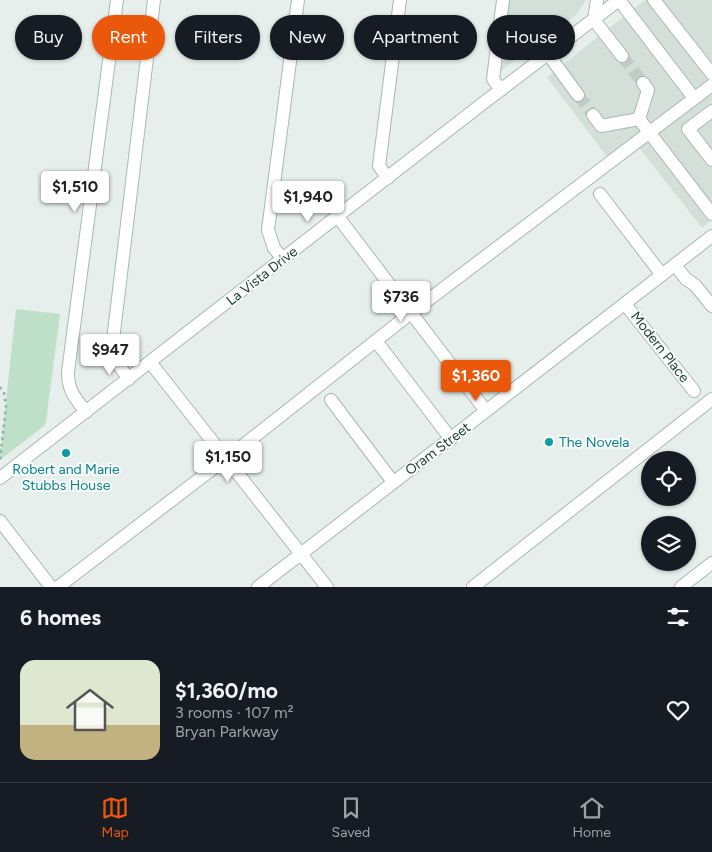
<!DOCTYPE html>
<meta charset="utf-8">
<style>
body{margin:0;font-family:Figtree,sans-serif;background:#242831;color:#f1f3f6;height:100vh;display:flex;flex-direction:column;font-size:19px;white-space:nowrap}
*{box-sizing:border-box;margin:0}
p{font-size:16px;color:#9ea1a6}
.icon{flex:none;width:28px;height:28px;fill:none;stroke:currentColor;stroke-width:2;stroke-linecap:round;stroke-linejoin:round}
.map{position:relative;height:587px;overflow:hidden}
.panel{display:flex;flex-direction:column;background:#171b24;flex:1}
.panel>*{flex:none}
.banner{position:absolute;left:15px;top:15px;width:682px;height:45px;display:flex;gap:10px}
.controls{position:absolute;left:641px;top:451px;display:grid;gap:10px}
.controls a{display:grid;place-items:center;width:55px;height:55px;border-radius:50%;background:#171b24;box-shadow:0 1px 4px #0004;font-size:25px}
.price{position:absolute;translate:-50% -42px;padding:0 11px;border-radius:5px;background:#fff;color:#222;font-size:16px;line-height:32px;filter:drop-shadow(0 1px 2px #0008)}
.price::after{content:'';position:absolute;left:50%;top:30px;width:15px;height:11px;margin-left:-8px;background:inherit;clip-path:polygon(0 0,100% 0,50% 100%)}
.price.current{background:#ea580c;color:#fff}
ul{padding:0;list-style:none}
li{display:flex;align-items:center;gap:15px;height:125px;padding:0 20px}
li+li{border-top:1px solid #363941}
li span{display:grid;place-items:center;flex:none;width:140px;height:100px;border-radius:15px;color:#555}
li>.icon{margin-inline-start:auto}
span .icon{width:60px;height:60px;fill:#fffc;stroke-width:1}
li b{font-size:21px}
h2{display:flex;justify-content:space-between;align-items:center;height:60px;padding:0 20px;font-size:21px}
.pill{padding:0 18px;border-radius:22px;background:#171b24;box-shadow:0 1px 4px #0004;font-size:18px;line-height:45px}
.pill.current{background:#ea580c;color:#fff}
.tabs{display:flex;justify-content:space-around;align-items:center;height:70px;border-top:1px solid #363941;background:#171b24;font-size:14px;color:#9ea1a6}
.tabs a{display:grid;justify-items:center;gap:2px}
.tabs .current{color:#ea580c}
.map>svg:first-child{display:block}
.built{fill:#d4dfda}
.green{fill:#bfe0c8}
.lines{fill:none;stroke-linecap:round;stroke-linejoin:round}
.minor-tunnel{stroke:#bfccc8;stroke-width:12;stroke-dasharray:12 6;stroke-linecap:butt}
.minor-casing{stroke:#a8b8b2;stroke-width:14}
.path{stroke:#86b3a5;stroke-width:2.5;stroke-dasharray:2.5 4;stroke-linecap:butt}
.minor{stroke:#fff;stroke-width:12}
.culture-dot{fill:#0f9aa8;stroke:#f7fbf9;stroke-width:2}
.labels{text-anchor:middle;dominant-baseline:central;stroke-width:4;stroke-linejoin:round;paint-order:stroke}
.street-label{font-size:14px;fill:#24423a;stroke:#f7fbf9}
.culture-label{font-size:14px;fill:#0d838f;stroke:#f7fbf9;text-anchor:start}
</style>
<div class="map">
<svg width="712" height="587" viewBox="0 0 712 587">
<rect width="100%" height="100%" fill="#e6efeb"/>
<path class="built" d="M497,0H586L576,15L486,82Z
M645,0H712V220L702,228L633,140L608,158L547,77Z"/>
<path class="green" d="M16,309L60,314L46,422L44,426L0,460V448H1Z"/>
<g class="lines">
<path class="minor-tunnel" d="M622,56L643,83
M578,95L593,115"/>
<defs>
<path id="minor" d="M619,0L694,98
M654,0L712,74
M594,20L622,56
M594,20L597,0
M114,21L150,27
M548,54L578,95
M501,90L493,79L503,0
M712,111L688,129L712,160
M593,115L601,126L639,119
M639,119L712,214
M639,119L648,90L643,83
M388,178L379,166L400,0
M600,194L662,275
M338,217L486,411
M283,259L274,248L268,230L298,0
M675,265L686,279L695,285L712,306
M625,304L694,391
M376,341L451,439
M150,362L327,587
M129,379L120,367L114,357L113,340L154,0
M331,400L393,482
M86,412C75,398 68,391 68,372L117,0
M0,478L482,104L619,0
M0,521L51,587
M58,587L236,451L411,313L712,85
M258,587L486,411L712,236
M473,587L712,399
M681,587L712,563"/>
</defs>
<use href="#minor" class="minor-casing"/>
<path class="path" d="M0,387L4,393L6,406L0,460"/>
<use href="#minor" class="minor"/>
</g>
<g class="culture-dot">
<circle cx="549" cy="442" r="5"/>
<circle cx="66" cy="453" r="5"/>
</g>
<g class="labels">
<g class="street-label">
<text transform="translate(262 276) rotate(-38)">La Vista Drive</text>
<text transform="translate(660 347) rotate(52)">Modern Place</text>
<text transform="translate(438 449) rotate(-37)">Oram Street</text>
</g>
<g class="culture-label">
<text x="559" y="442">The Novela</text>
<text x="66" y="469" text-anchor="middle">Robert and Marie<tspan x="66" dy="16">Stubbs House</tspan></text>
</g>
</g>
</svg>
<div class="controls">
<a><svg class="icon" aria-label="locate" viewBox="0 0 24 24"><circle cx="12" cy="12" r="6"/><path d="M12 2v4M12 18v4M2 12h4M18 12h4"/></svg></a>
<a><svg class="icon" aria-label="layers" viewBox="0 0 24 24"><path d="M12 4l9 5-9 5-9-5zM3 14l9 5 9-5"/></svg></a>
</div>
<b class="price" style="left:75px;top:213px">$1,510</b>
<b class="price" style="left:308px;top:223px">$1,940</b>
<b class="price" style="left:401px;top:323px">$736</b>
<b class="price" style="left:110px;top:376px">$947</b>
<b class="price current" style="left:476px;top:402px">$1,360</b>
<b class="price" style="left:228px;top:483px">$1,150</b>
<div class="banner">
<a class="pill">Buy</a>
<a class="pill current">Rent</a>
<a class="pill">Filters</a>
<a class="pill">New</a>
<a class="pill">Apartment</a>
<a class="pill">House</a>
</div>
</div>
<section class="panel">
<h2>6 homes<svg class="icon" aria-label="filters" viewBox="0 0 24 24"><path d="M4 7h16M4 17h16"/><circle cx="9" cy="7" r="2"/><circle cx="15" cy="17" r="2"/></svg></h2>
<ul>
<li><span style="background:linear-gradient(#dfe7d0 65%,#c2b280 0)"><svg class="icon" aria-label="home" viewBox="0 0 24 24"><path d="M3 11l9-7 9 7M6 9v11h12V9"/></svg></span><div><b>$1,360/mo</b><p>3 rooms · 107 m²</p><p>Bryan Parkway</p></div><svg class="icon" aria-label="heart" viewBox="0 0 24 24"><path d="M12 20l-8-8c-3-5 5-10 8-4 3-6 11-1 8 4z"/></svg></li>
</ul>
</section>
<nav class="tabs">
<a class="current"><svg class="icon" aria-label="map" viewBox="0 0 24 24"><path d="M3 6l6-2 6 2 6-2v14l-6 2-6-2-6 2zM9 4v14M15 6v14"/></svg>Map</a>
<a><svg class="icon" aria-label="saved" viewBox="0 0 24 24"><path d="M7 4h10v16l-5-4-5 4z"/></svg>Saved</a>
<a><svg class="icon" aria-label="home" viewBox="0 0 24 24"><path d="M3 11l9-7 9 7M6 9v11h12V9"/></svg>Home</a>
</nav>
